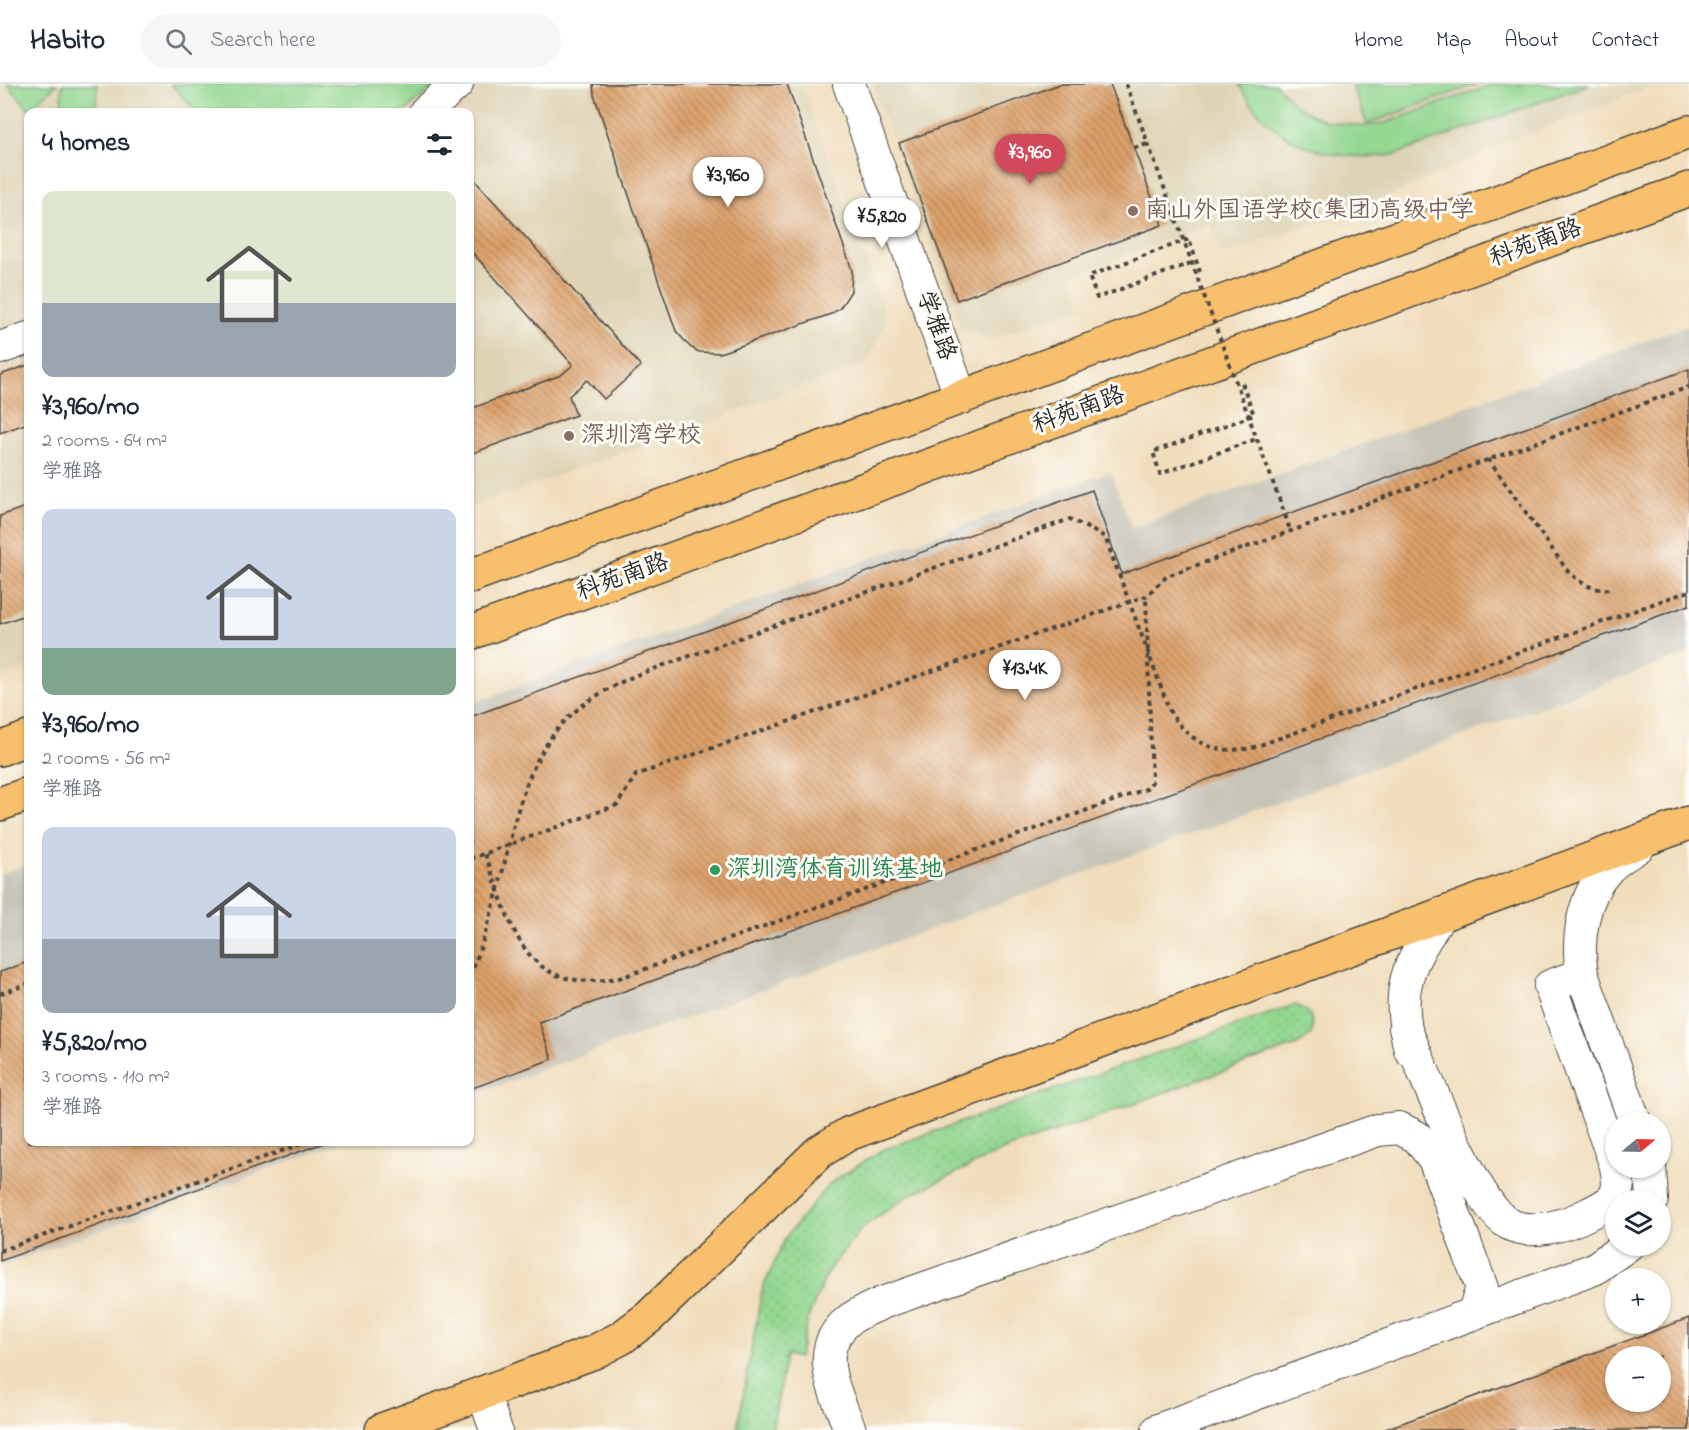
<!DOCTYPE html>
<meta charset="utf-8">
<style>
body{margin:0;font-family:"Indie Flower","LXGW WenKai TC",sans-serif;background:#f6f6f7;color:#1f2937;height:100vh;display:flex;flex-direction:column;font-size:22px;white-space:nowrap}
*{box-sizing:border-box;margin:0}
p{font-size:20px;color:#747a83}
.icon{flex:none;width:33px;height:33px;fill:none;stroke:currentColor;stroke-width:2;stroke-linecap:round;stroke-linejoin:round}
.map{position:relative;flex:1;overflow:hidden}
.details{position:absolute;left:24px;top:24px;width:450px;height:1038px;display:flex;flex-direction:column;background:#fff;border-radius:12px;box-shadow:0 2px 4px #0004}
.details>*{flex:none}
.needle{width:39px;rotate:71deg}
.buttons{position:absolute;left:1605px;top:1028px;display:grid;gap:12px}
.buttons a{display:grid;place-items:center;width:66px;height:66px;border-radius:50%;background:#fff;box-shadow:0 2px 4px #0004;font-size:30px}
.price{position:absolute;translate:-50% -51px;padding:0 14px;border-radius:21px;background:#fff;color:#222;font-size:20px;line-height:39px;filter:drop-shadow(0 2px 3px #0008)}
.price::after{content:'';position:absolute;left:50%;top:36px;width:18px;height:14px;margin-left:-9px;background:inherit;clip-path:polygon(0 0,100% 0,50% 100%)}
.price.current{background:#d1495b;color:#fff}
ul{padding:0;list-style:none}
li{display:grid;align-content:center;gap:12px;height:318px;padding:0 18px}
li span{display:grid;place-items:center;height:186px;border-radius:12px;color:#555}
li>.icon{margin-inline-start:auto}
span .icon{width:108px;height:108px;fill:#fffc;stroke-width:1}
li b{font-size:26px}
h2{display:flex;justify-content:space-between;align-items:center;height:72px;padding:0 18px;font-size:26px}
header{display:flex;align-items:center;gap:36px;box-sizing:border-box;height:84px;padding:0 30px;background:#fff;border-bottom:2px solid #e0e1e3}
header strong{font-size:28px}
nav{display:flex;gap:33px;margin-inline-start:auto;font-size:21px}
.search{width:420px;height:54px;background:#f6f6f7;display:flex;align-items:center;gap:15px;box-sizing:border-box;padding:0 21px;border-radius:33px;color:#747a83;font-size:22px}
.map>svg:first-child{display:block}
.built{fill:#ded3b4}
.industrial{fill:#c7c4b8}
.grass{fill:url(#grass-dots);stroke:#5f815e;stroke-width:1.5}
.pitch{fill:#93d790;stroke:#5f815e;stroke-width:1.5}
.building{fill:url(#building-back-hatch);fill-rule:evenodd}
.lines{fill:none;stroke-linecap:round;stroke-linejoin:round}
.minor-casing{stroke:#494641;stroke-width:34}
.major-casing{stroke:#494641;stroke-width:36}
.highway-casing{stroke:#494641;stroke-width:36}
.path{stroke:#494641;stroke-width:4;stroke-dasharray:4.5 4.5;stroke-linecap:butt}
.minor{stroke:#fff;stroke-width:32}
.major{stroke:#f8bf6c;stroke-width:33}
.highway{stroke:#f8bf6c;stroke-width:33}
.path-bridge{stroke:#494641;stroke-width:4;stroke-dasharray:4.5 4.5;stroke-linecap:butt}
.education-dot{fill:#8d6e63;stroke:#fdfcf7;stroke-width:2}
.leisure-dot{fill:#2e9e5b;stroke:#fdfcf7;stroke-width:2}
.labels{text-anchor:middle;dominant-baseline:central;stroke-width:6;stroke-linejoin:round;paint-order:stroke}
.education-label{font-size:24px;fill:#785e54;stroke:#fdfcf7;text-anchor:start}
.street-label{font-size:24px;fill:#2b2b2b;stroke:#fdfcf7}
.leisure-label{font-size:24px;fill:#27864d;stroke:#fdfcf7;text-anchor:start}
</style>
<header>
<strong>Habito</strong>
<div class="search"><svg class="icon" aria-label="search" viewBox="0 0 24 24"><circle cx="10" cy="10" r="6"/><path d="M15 15l6 6"/></svg>Search here</div>
<nav><a>Home</a><a>Map</a><a>About</a><a>Contact</a></nav>
</header>
<div class="map">
<svg width="1689" height="1346" viewBox="0 0 1689 1346">
<defs>
<pattern id="grass-dots" width="8" height="8" patternUnits="userSpaceOnUse" patternTransform="scale(1.5)"><rect width="8" height="8" fill="#93d790"/><path d="M2 2h.1M6 6h.1" fill="none" stroke="#7fb97c" stroke-width="1.8" stroke-linecap="round"/></pattern>
<pattern id="building-back-hatch" width="6" height="6" patternUnits="userSpaceOnUse" patternTransform="scale(1.5)"><rect width="6" height="6" fill="#dca06a"/><path d="M-1 5l2 2M0 0l6 6M5-1l2 2" fill="none" stroke="#b38357"/></pattern>
</defs>
<rect width="100%" height="100%" fill="#fdfcf7"/>
<filter id="ink" filterUnits="userSpaceOnUse"><feTurbulence type="fractalNoise" baseFrequency=".0167" numOctaves="2"/><feDisplacementMap in="SourceGraphic" scale="12" xChannelSelector="R" yChannelSelector="G"/><feConvolveMatrix kernelMatrix="1 2 1 2 8 2 1 2 1" color-interpolation-filters="sRGB"/></filter>
<filter id="wash" filterUnits="userSpaceOnUse"><feTurbulence type="fractalNoise" baseFrequency=".008" numOctaves="4" result="noise"/><feDisplacementMap in="SourceGraphic" scale="24" xChannelSelector="R" yChannelSelector="G"/><feGaussianBlur stdDeviation="1.35" result="paint"/><feColorMatrix in="noise" values="0 0 0 0 0 0 0 0 0 0 0 0 0 0 0 0 0 1.4 0 .05"/><feComposite in="paint" operator="in"/></filter>
<g filter="url(#wash)">
<rect width="100%" height="100%" fill="#f0ddbb"/>
<path class="built" d="M0,0H801L887,236L866,280L470,423V28H28V583L0,593Z
M872,0H1658L1509,57L1385,114L1222,171L1210,140L1071,192L1082,223L988,256L960,242Z"/>
<path class="industrial" d="M1689,241V569L470,1012V620L1110,388L1132,444Z
M28,780V1058H343L0,1182V790Z"/>
<path class="grass" d="M1294,921C1309,925 1316,935 1311,950L1299,960L999,1068L908,1112L862,1144L828,1187L809,1232L799,1274L786,1271L772,1346H737L762,1206L786,1153L829,1100L882,1066Z"/>
<path class="pitch" d="M7,0H57L29,25Z
M62,0H97L96,28H61Z
M171,0H436L404,28H197Z
M1239,0H1275L1294,19L1310,30L1328,38L1366,42L1385,39L1494,0H1590L1394,71C1329,79 1271,61 1239,0Z
M1352,0H1477L1367,40Z"/>
<g id="blocks">
<path class="building" d="M593,0H787L852,186L851,207L840,224L831,230L720,269L699,268L690,263L676,247L594,11Z
M1060,0H1110L1162,141L957,216L899,59Z
M470,91L641,282L604,315L587,296L569,312L576,331L470,370V325L561,291L573,281L470,166Z
M28,281V339L0,349V291Z
M1689,285V521L539,938L552,975L470,1005V633L1092,406L1122,490Z
M28,422V530L0,540V432Z
M28,878V1058H326L0,1177V888Z
M1689,1234V1346H1383ZM1616,1272H1660V1317H1616Z"/>
</g>
</g>
<g filter="url(#ink)">
<use href="#blocks" fill-opacity="0" stroke="#494641" stroke-width="1.5"/>
<g class="lines">
<defs>
<path id="minor" d="M849,0L961,314
M425,28L457,0
M0,264L28,254
M1582,890L1550,902L1616,1082
M1405,944C1423,984 1475,1123 1509,1140C1531,1152 1567,1141 1588,1130C1614,1117 1622,1113 1616,1083
M1410,966C1395,901 1407,883 1441,830
M1635,1038L1582,890C1576,854 1583,811 1609,784C1617,775 1630,769 1639,762
M1650,1083L1652,1116
M483,1309L496,1346
M850,1346C837,1309 810,1267 849,1236C857,1229 872,1224 882,1219L1378,1046L1399,1044L1417,1053L1434,1075L1482,1204L1473,1230
M1158,1346L1594,1185L1628,1161"/>
<path id="major" d="M470,492L1689,48
M470,549L1689,105
M0,665L28,654
M0,720L28,710"/>
<path id="highway" d="M382,1346L594,1268L621,1254L649,1233L819,1068L848,1050L1689,739"/>
</defs>
<use href="#minor" class="minor-casing"/>
<use href="#major" class="major-casing"/>
<use href="#highway" class="highway-casing"/>
<path class="path" d="M1134,64L1148,60
M1191,179L1097,214L1089,192L1189,155L1200,188
M1242,299L1254,331L1153,368L1160,390L1256,355
M1488,375L1567,486C1581,500 1592,507 1612,505
M1285,431L1290,446
M1252,664L1689,507
M485,770C513,845 523,914 623,893L1146,705L1152,698L1146,512
M470,775L617,721L636,691L1146,512L1167,492L1689,303
M0,910L28,900
M0,1167L307,1058"/>
<use href="#minor" class="minor"/>
<use href="#major" class="major"/>
<use href="#highway" class="highway"/>
<path class="path-bridge" d="M1126,0L1285,431
M470,892C482,862 491,832 499,801C514,745 522,684 562,640C582,618 607,605 634,592L1070,435L1105,453L1171,630C1194,661 1214,670 1252,664"/>
</g>
</g>
<g class="education-dot">
<circle cx="1133" cy="127" r="6"/>
<circle cx="569" cy="352" r="6"/>
</g>
<circle class="leisure-dot" cx="715" cy="786" r="6"/>
<g class="labels">
<g class="education-label">
<text x="1145" y="127">南山外国语学校(集团)高级中学</text>
<text x="581" y="352">深圳湾学校</text>
</g>
<g class="street-label">
<text transform="translate(1536 160) rotate(-20)">科苑南路</text>
<text transform="translate(935 242) rotate(70)">学雅路</text>
<text transform="translate(1079 327) rotate(-20)">科苑南路</text>
<text transform="translate(623 494) rotate(-20)">科苑南路</text>
</g>
<g class="leisure-label">
<text x="727" y="786">深圳湾体育训练基地</text>
</g>
</g>
</svg>
<div class="buttons">
<a><svg class="needle" viewBox="-14 -14 28 28"><path d="M0-13l5 13h-10z" fill="#e53935"/><path d="M0 13l5-13h-10z" fill="#747a83"/></svg></a>
<a><svg class="icon" aria-label="layers" viewBox="0 0 24 24"><path d="M12 4l9 5-9 5-9-5zM3 14l9 5 9-5"/></svg></a>
<a>+</a>
<a>−</a>
</div>
<b class="price current" style="left:1030px;top:101px">¥3,960</b>
<b class="price" style="left:728px;top:124px">¥3,960</b>
<b class="price" style="left:882px;top:165px">¥5,820</b>
<b class="price" style="left:1025px;top:617px">¥13.4K</b>
<section class="details">
<h2>4 homes<svg class="icon" aria-label="filters" viewBox="0 0 24 24"><path d="M4 7h16M4 17h16"/><circle cx="9" cy="7" r="2"/><circle cx="15" cy="17" r="2"/></svg></h2>
<ul>
<li><span style="background:linear-gradient(#dfe7d0 60%,#9aa5b1 0)"><svg class="icon" aria-label="home" viewBox="0 0 24 24"><path d="M3 11l9-7 9 7M6 9v11h12V9"/></svg></span><div><b>¥3,960/mo</b><p>2 rooms · 64 m²</p><p>学雅路</p></div></li>
<li><span style="background:linear-gradient(#c9d6e8 75%,#7fa58c 0)"><svg class="icon" aria-label="home" viewBox="0 0 24 24"><path d="M3 11l9-7 9 7M6 9v11h12V9"/></svg></span><div><b>¥3,960/mo</b><p>2 rooms · 56 m²</p><p>学雅路</p></div></li>
<li><span style="background:linear-gradient(#c9d6e8 60%,#9aa5b1 0)"><svg class="icon" aria-label="home" viewBox="0 0 24 24"><path d="M3 11l9-7 9 7M6 9v11h12V9"/></svg></span><div><b>¥5,820/mo</b><p>3 rooms · 110 m²</p><p>学雅路</p></div></li>
</ul>
</section>
</div>
